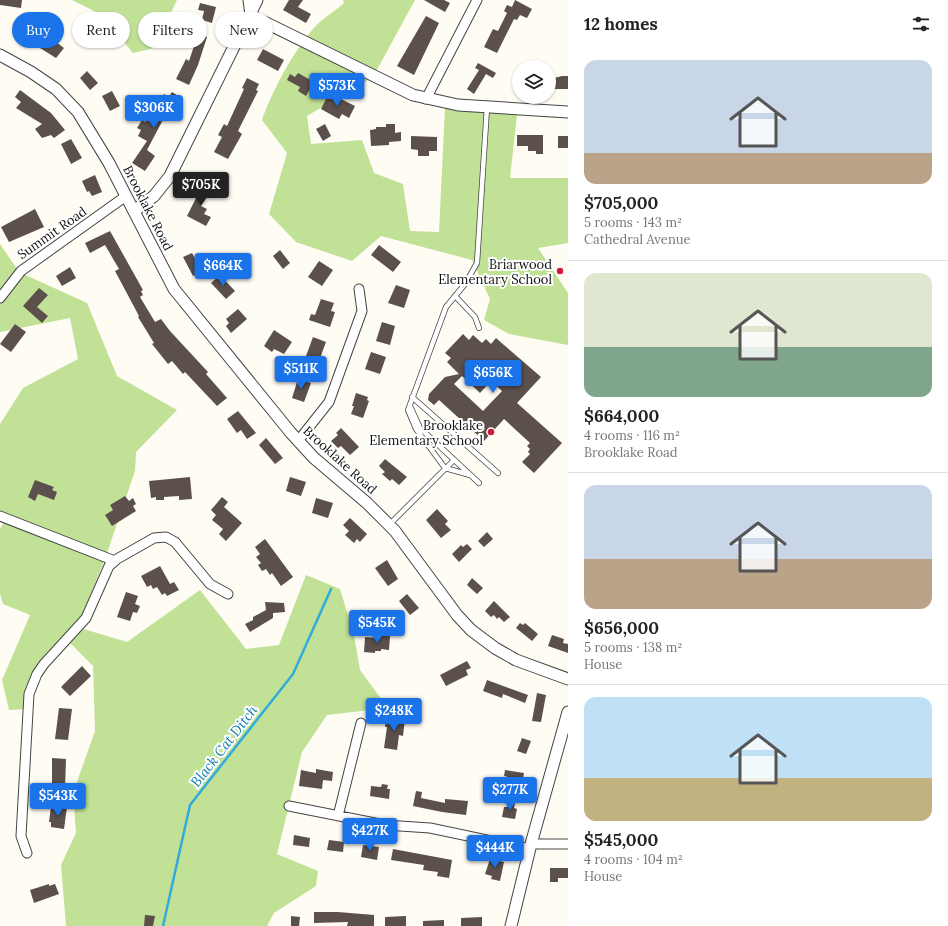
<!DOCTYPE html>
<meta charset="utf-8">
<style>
body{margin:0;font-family:Lora,serif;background:#f2f2f2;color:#222;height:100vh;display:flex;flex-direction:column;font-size:15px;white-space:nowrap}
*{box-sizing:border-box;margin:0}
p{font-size:13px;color:#767676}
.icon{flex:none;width:22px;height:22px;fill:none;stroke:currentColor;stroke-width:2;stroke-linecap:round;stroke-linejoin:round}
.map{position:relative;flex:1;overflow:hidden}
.side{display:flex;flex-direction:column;background:#fff;width:380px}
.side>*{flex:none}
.banner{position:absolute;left:12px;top:12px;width:380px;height:36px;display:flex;gap:8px}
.buttons{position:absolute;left:512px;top:60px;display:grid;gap:8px}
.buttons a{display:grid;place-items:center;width:44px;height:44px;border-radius:50%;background:#fff;box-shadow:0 1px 3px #0004;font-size:20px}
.price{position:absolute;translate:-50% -34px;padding:0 9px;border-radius:4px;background:#1a73e8;color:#fff;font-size:13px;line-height:26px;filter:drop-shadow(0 1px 2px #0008)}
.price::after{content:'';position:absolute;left:50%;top:24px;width:12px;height:9px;margin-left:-6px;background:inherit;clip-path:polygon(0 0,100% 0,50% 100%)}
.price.selected{background:#222;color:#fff}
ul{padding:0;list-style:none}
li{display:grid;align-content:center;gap:8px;height:212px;padding:0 16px}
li+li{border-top:1px solid #e0e0e0}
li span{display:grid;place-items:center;height:124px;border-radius:12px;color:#555}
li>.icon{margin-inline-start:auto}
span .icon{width:72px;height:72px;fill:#fffc;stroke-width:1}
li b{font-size:17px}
h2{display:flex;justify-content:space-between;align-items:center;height:48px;padding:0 16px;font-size:17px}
.pill{padding:0 14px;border-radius:18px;background:#fff;box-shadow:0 1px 3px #0004;font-size:14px;line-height:36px}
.pill.selected{background:#1a73e8;color:#fff}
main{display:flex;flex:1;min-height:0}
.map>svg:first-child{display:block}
.forest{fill:#c1e196}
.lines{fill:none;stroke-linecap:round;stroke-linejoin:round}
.stream{stroke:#33abda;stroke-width:2.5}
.building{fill:#5b504c;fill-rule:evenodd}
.service-casing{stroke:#444;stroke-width:6}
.minor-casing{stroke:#444;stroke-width:11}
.tertiary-casing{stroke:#444;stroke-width:13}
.service{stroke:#fff;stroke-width:4.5}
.minor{stroke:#fff;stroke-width:9}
.tertiary{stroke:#fff;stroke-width:11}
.poi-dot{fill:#d01937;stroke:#fff;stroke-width:1.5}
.labels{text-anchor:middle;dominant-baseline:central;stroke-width:4;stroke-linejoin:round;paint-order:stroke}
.street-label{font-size:13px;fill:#111;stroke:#fff}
.poi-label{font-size:13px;fill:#111;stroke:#fff;text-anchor:end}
.water-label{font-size:14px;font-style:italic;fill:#0b7cb1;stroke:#fff}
</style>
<main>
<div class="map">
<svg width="568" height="926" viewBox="0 0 568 926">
<rect width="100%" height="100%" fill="#fffcf4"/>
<path class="forest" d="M72,0H177L154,48L133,53L100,14Z
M343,0H415L373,77L307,116L311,144L362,140L374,173L403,184L410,231L439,232L445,108L517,115L510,178H568V243L538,248L568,293V345L509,334L484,320L490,299L472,260L381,236L352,261L296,242L269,214L287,153L262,120C273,89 292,54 313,29C321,19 334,12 344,3Z
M0,244L19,272L87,303L117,376L177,410L136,452L135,471L105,559L77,627L127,642L200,590L246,649L279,645L306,575L340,589L354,635L360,670L388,708L327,715L302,752L277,854L318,871L316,886L274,913L267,926H66L61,865L76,833L73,793L95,731L93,666L67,640L35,677L27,709L9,710L2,680L30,615L3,604L0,594V529L5,520L0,516V424L23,388L78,359L70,318L0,332Z"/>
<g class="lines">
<path class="stream" d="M163,926L190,805L293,674L331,589"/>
</g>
<path class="building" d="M0,0H22L21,8L0,5Z
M289,0H303L298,7L311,14L306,23L283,10Z
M424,0H444L450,3L445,12Z
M515,0L532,9L527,18L520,15L517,20L514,19L497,53L484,47L493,29L498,31L507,13L504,11L507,5L512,7Z
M200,3L216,7L212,23L202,20L204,11L198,10Z
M426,16L439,23L414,75L397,66Z
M53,29L61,34L56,42L64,48L56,58L40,48Z
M195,32L207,37L198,65L189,85L176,79L186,59L189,61L194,46L190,44Z
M263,49L284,60L278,71L257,60Z
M478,63L496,73L493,78L486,74L474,94L467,89L479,70L475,68Z
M87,71L98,83L90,90L80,78Z
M298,73L314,82L306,96L298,91L300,87L287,80L290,74L295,77Z
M562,76H568V89H554V78Z
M247,78L259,84L256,90L258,91L238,131L242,134L228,159L214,152L222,137L218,135L224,124L227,126L244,89L242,88Z
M20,90L51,113L65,130L54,138L51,135L42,138L35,129L42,124L16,108L21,102L15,97Z
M112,91L120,106L110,111L102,96Z
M172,92L180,97L169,116L166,114L147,150L155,156L145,171L132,163L147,141L138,136L141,130L137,128L142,120L145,122L149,115L151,116L164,94L169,97Z
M329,93L355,106L349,118L342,114L339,119L321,109Z
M325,124L331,136L323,141L316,129Z
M386,124H395V133L401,132V141L389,142V145L371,146L370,130L376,129V127H386Z
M517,135H543V154H536V151H528V146H517Z
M411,136L437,137V151H429V156H418V150L411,149Z
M558,136H568V148H558Z
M71,139L82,158L71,164L61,144Z
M95,175L102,192L92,196L89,191L87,192L82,181Z
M204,182L213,188L201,206L207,209L204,214L211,217L206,226L187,216Z
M35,209L44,227L9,242L1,227Z
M110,231L143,290L141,291L143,295L140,297L155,322L161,319L170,331L208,372L206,374L227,398L217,406L185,372L183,374L172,361L168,364L152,344L154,343L138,317L139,316L115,271L119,269L105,245L90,253L85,243Z
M379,245L401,262L393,272L371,255Z
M280,250L290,263L283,269L273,256Z
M192,253L196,260L202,256L207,264L198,269L200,272L193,276L183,257Z
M319,261L333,270L322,286L308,277Z
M70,267L76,278L62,286L56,276Z
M220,275L235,291L226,299L211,283Z
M396,285L410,290L404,308L388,303Z
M39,288L48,295L37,307L48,316L42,323L23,306Z
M321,299L334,303L331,311L335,312L330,327L309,320L311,314L315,315Z
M238,309L247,319L231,333L226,326L229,323L226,319Z
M382,322L395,326L390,345L376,341Z
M15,324L26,332L11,352L0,344Z
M274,330L292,342L284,354L274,349L272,352L264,346Z
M463,334L469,340L473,335L482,343L486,339L491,344L496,338L541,377L517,403L562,443L534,473L522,462L530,454L528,452L530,449L527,446L530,443L504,419L484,441L439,400L434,405L428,400L429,394L445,377L459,374L447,362L451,358L445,353ZM462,376L480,393L491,381L502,391L483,411L454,384Z
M313,337L326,342L319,361L306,356Z
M371,352L386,357L380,374L365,369Z
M298,379L311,383L304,402L292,398Z
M356,393L368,397L367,400L369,401L363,418L351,414L354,406H352Z
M238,411L256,433L247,439L241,430L237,433L227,419Z
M341,428L359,447L350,455L341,446L338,448L331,441L338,435L336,433Z
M266,438L283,458L275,464L259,445Z
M385,459L407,477L399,485L392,479L390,481L382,474L385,472L379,466Z
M190,477L192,499L179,500V496L164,497V500H156V497L151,498L149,481Z
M290,477L306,482L301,496L286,491Z
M35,480L54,487L52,490L57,492L54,500L38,494L35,501L28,497Z
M125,496L129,501L133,498L136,504L133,506L136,511L112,526L105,515L113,510L110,505Z
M222,497L228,502L224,507L242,523L226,541L219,534L223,529L212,520L216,515L211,510Z
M316,498L333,503L328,518L312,513Z
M437,509L448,521L445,524L451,530L441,538L426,520Z
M350,518L367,534L360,542L357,539L354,543L345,535L349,531L343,525Z
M487,532L493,539L484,547L478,541Z
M265,539L293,577L281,586L272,573L270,575L266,569L262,571L258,565L261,563L256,557L260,554L255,547Z
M467,544L472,549L459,562L452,554L461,545L463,547Z
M387,560L398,579L388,586L375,568Z
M160,566L170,584L174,582L179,590L167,596L165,593L162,595L157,587L153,589L151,585L147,587L141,576Z
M472,578L483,588L477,594L467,585Z
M126,592L138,596L135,604L140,606L137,613L133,612L130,621L117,617Z
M407,594L419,608L410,615L399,601Z
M494,601L510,617L504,622L499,617L497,619L494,615L491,617L485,611Z
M265,602L284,603L285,612L273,613V618L250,632L245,624L253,620V617L266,610Z
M520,623L523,625L525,623L538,634L532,641L516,628Z
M552,635L564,639L563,643L568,644V653L548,646Z
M381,636H390L389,650L381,649V651H375V653L364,652L365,637L381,638Z
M467,661L471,668L466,670L468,675L446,686L440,675Z
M82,666L91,676L70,696L61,687Z
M487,680L528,695L525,703L503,694L502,698L483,691Z
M537,693L546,695L541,722L532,721Z
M59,708L72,709L68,740L55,739Z
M386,716L405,719L403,736L399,735L397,750L384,748L387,727H385Z
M522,738L531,741L526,754L517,751Z
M52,758L66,759L65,789H52Z
M316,769L333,772L332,781L323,780L322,789L299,786L301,770L316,773Z
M505,770L524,773L522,784L514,782V785L507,784L508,777L504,776Z
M382,784L388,785L387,789H390L389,799L370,796L371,786L381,787Z
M416,791L422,792L421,798L445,803V799L468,801L466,815L442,812L413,806Z
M508,801L515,802L514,808L517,809L515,819L502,817L504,807H507Z
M51,806L67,807L64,829L51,827V822H49Z
M294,835L310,838L309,847L293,845Z
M329,840L344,842L343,852L327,850Z
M363,845L379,847L377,860L361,857Z
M393,849L452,860L449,878L437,876L438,872L423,870L424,865L391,860Z
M490,859L504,862L500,881L491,879L492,876L485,874Z
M550,868H568V878H558V882H550Z
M49,884V886L55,884L59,894L34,903L30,890Z
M314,912H338L374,915V926H347L348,922L314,923Z
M145,915L155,916L153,926H144Z
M291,916L300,917L299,926H291Z
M406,916V926H385V917Z
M482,917V926H461V918Z
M444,920V926H423V921Z"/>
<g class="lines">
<defs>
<path id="service" d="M455,296L475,317L479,328
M412,397L498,473
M410,406L420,428L479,483
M470,475L445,468L416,429L408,410L446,307L465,284L477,263L487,107
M389,525L454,460"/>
<path id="minor" d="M248,0L250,15
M426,99L477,0
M0,298L21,271L126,196
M298,441L329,402L362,311L359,289
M0,516L115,561
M289,806L385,825L430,828L530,849
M338,816L361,723
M531,844H568
M27,853L21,836L29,694L37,674L44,664L86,618L109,566L117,559L154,538L166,537L175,542L210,584L228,594"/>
<path id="tertiary" d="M250,15L413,95L458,105L568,112
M0,55L31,72L56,89L78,112L109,163L174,289L291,433L314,458L367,503L395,531L457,615L471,630L495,648L516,660L568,679
M134,211L154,196L170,176L257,0
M511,926L531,844L568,712"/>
</defs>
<use href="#service" class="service-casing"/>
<use href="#minor" class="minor-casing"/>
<use href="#tertiary" class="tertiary-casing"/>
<use href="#service" class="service"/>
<use href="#minor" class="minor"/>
<use href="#tertiary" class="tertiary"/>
</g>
<g class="poi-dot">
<circle cx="560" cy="271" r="4"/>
<circle cx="491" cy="432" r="4"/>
</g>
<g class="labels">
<g class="street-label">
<text transform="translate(148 208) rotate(63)">Brooklake Road</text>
<text transform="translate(52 233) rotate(-35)">Summit Road</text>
<text transform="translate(340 460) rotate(42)">Brooklake Road</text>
</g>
<g class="poi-label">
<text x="552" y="264">Briarwood<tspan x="552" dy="15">Elementary School</tspan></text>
<text x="483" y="425">Brooklake<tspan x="483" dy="15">Elementary School</tspan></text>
</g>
<g class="water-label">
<text transform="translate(224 746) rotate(-52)">Black Cat Ditch</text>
</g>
</g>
</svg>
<div class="buttons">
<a><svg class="icon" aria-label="layers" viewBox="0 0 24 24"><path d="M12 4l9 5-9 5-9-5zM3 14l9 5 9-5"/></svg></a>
</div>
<b class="price" style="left:337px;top:107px">$573K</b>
<b class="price" style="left:154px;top:129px">$306K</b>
<b class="price selected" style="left:201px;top:206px">$705K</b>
<b class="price" style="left:223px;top:287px">$664K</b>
<b class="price" style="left:301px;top:390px">$511K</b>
<b class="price" style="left:493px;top:394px">$656K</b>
<b class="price" style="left:377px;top:644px">$545K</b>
<b class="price" style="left:394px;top:732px">$248K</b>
<b class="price" style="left:510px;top:811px">$277K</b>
<b class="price" style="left:58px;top:817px">$543K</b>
<b class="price" style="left:370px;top:852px">$427K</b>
<b class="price" style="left:495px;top:869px">$444K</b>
<div class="banner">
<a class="pill selected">Buy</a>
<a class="pill">Rent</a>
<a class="pill">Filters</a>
<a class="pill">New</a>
</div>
</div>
<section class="side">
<h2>12 homes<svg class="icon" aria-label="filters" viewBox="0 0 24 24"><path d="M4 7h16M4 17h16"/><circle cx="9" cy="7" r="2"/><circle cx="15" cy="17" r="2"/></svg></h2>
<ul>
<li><span style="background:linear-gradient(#c9d6e8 75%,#b9a48a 0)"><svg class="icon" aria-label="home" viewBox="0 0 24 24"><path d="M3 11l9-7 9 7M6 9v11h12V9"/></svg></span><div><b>$705,000</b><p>5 rooms · 143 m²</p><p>Cathedral Avenue</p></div></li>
<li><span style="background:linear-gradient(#dfe7d0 60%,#7fa58c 0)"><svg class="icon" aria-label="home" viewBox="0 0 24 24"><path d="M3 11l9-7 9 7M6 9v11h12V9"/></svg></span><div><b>$664,000</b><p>4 rooms · 116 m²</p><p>Brooklake Road</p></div></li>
<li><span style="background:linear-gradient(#c9d6e8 60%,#b9a48a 0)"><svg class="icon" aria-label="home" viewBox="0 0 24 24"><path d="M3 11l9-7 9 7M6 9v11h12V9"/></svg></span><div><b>$656,000</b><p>5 rooms · 138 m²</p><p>House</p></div></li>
<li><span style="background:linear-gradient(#bfe0f5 65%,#c2b280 0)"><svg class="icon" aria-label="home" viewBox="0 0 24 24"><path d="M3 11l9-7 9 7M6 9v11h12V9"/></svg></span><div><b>$545,000</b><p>4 rooms · 104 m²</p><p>House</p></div></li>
</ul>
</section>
</main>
